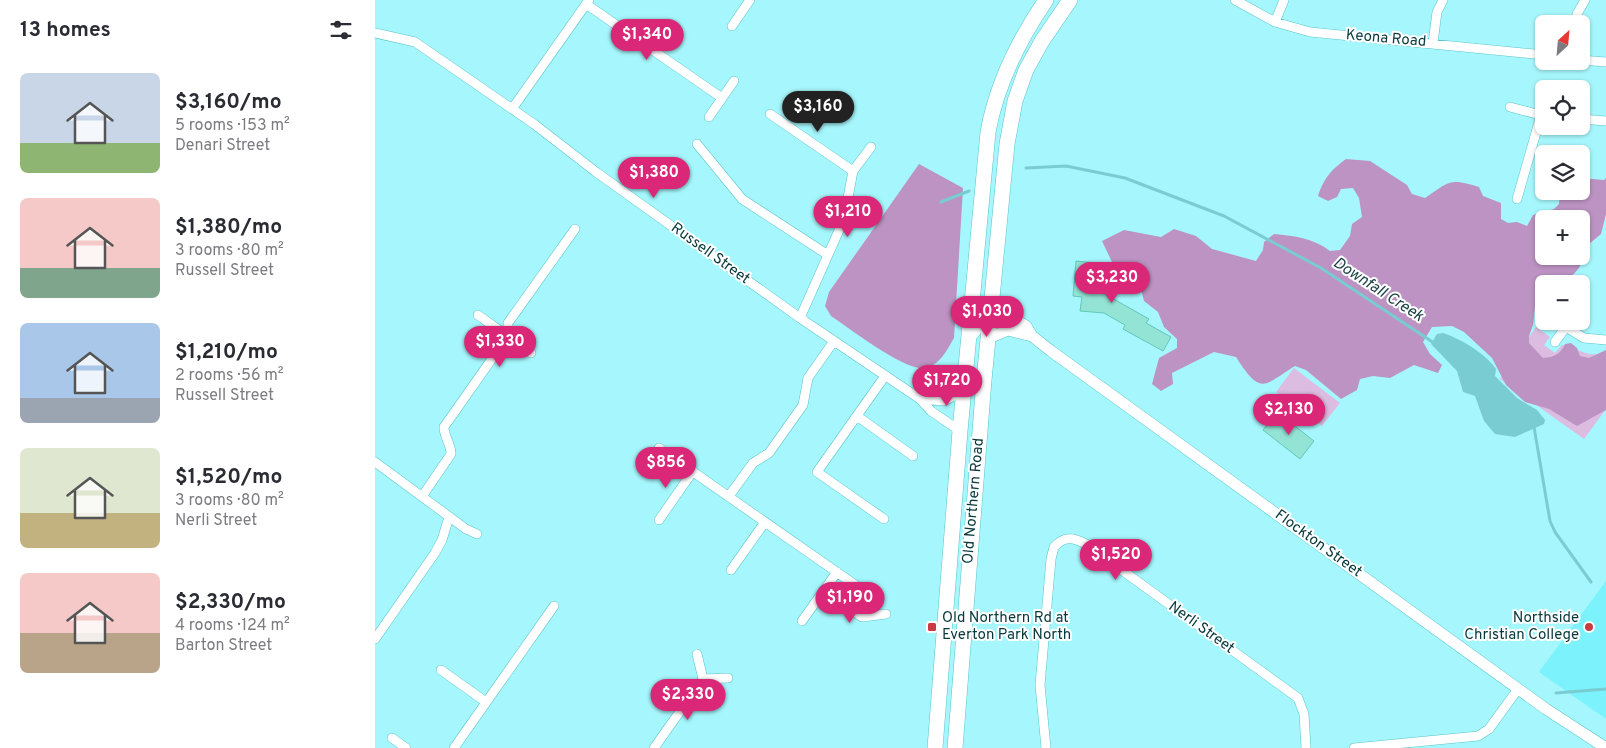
<!DOCTYPE html>
<meta charset="utf-8">
<style>
body{margin:0;font-family:Overpass,sans-serif;background:#f2f2f3;color:#2b2b33;height:100vh;display:flex;flex-direction:column;font-size:19px;white-space:nowrap}
*{box-sizing:border-box;margin:0}
p{font-size:16px;color:#7c7c81}
.icon{flex:none;width:28px;height:28px;fill:none;stroke:currentColor;stroke-width:2;stroke-linecap:round;stroke-linejoin:round}
.map{position:relative;flex:1;overflow:hidden}
.details{display:flex;flex-direction:column;background:#fff;width:375px}
.details>*{flex:none}
.needle{width:32px;rotate:26deg}
.tools{position:absolute;left:1160px;top:15px;display:grid;gap:10px}
.tools a{display:grid;place-items:center;width:55px;height:55px;border-radius:8px;background:#fff;box-shadow:0 1px 4px #0004;font-size:25px}
.price{position:absolute;translate:-50% -42px;padding:0 11px;border-radius:18px;background:#db2777;color:#fff;font-size:16px;line-height:32px;filter:drop-shadow(0 1px 2px #0008)}
.price::after{content:'';position:absolute;left:50%;top:30px;width:15px;height:11px;margin-left:-8px;background:inherit;clip-path:polygon(0 0,100% 0,50% 100%)}
.price.active{background:#222;color:#fff}
ul{padding:0;list-style:none}
li{display:flex;align-items:center;gap:15px;height:125px;padding:0 20px}
li span{display:grid;place-items:center;flex:none;width:140px;height:100px;border-radius:8px;color:#555}
li>.icon{margin-inline-start:auto}
span .icon{width:60px;height:60px;fill:#fffc;stroke-width:1}
li b{font-size:21px}
h2{display:flex;justify-content:space-between;align-items:center;height:60px;padding:0 20px;font-size:21px}
main{display:flex;flex:1;min-height:0}
.map>svg:first-child{display:block}
.built{fill:#7bf2fc}
.green{fill:#dcbde1}
.forest{fill:#bc93c2;fill-rule:evenodd}
.water{fill:#7accd3}
.lines{fill:none;stroke-linecap:round;stroke-linejoin:round}
.stream{stroke:#7accd3;stroke-width:3}
.building{fill:#94e4d6;stroke:#61c8b8}
.minor-casing{stroke:#58c4cc;stroke-width:10}
.tertiary-casing{stroke:#58c4cc;stroke-width:12}
.trunk-casing{stroke:#58c4cc;stroke-width:16}
.minor{stroke:#fff;stroke-width:9}
.tertiary{stroke:#fff;stroke-width:11}
.trunk{stroke:#fff;stroke-width:15}
.poi-dot{fill:#ca3a42;stroke:#fff;stroke-width:2}
.labels{text-anchor:middle;dominant-baseline:central;stroke-width:4;stroke-linejoin:round;paint-order:stroke}
.street-label{font-size:15px;fill:#08393d;stroke:#fff}
.poi-label{font-size:15px;fill:#08393d;stroke:#fff;text-anchor:start}
.water-label{font-size:16px;font-style:italic;fill:#1d4447;stroke:#fff}
</style>
<main>
<section class="details">
<h2>13 homes<svg class="icon" aria-label="filters" viewBox="0 0 24 24"><path d="M4 7h16M4 17h16"/><circle cx="9" cy="7" r="2"/><circle cx="15" cy="17" r="2"/></svg></h2>
<ul>
<li><span style="background:linear-gradient(#c9d6e8 70%,#8fb573 0)"><svg class="icon" aria-label="home" viewBox="0 0 24 24"><path d="M3 11l9-7 9 7M6 9v11h12V9"/></svg></span><div><b>$3,160/mo</b><p>5 rooms · 153 m²</p><p>Denari Street</p></div></li>
<li><span style="background:linear-gradient(#f6c9c9 70%,#7fa58c 0)"><svg class="icon" aria-label="home" viewBox="0 0 24 24"><path d="M3 11l9-7 9 7M6 9v11h12V9"/></svg></span><div><b>$1,380/mo</b><p>3 rooms · 80 m²</p><p>Russell Street</p></div></li>
<li><span style="background:linear-gradient(#a9c7e8 75%,#9aa5b1 0)"><svg class="icon" aria-label="home" viewBox="0 0 24 24"><path d="M3 11l9-7 9 7M6 9v11h12V9"/></svg></span><div><b>$1,210/mo</b><p>2 rooms · 56 m²</p><p>Russell Street</p></div></li>
<li><span style="background:linear-gradient(#dfe7d0 65%,#c2b280 0)"><svg class="icon" aria-label="home" viewBox="0 0 24 24"><path d="M3 11l9-7 9 7M6 9v11h12V9"/></svg></span><div><b>$1,520/mo</b><p>3 rooms · 80 m²</p><p>Nerli Street</p></div></li>
<li><span style="background:linear-gradient(#f6c9c9 60%,#b9a48a 0)"><svg class="icon" aria-label="home" viewBox="0 0 24 24"><path d="M3 11l9-7 9 7M6 9v11h12V9"/></svg></span><div><b>$2,330/mo</b><p>4 rooms · 124 m²</p><p>Barton Street</p></div></li>
</ul>
</section>
<div class="map">
<svg width="1231" height="748" viewBox="0 0 1231 748">
<rect width="100%" height="100%" fill="#a6f7fd"/>
<path class="built" d="M1231,581V719L1164,672Z"/>
<path class="green" d="M1161,327L1175,337L1169,345L1180,353L1187,345L1214,354L1231,355V409L1209,439L1125,379Z
M919,368L965,403L947,426L901,392Z"/>
<path class="forest" d="M971,159L995,161L1032,185L1037,194L1050,198C1075,181 1074,178 1104,187L1108,196L1126,203V219L1133,223L1142,222L1152,226L1158,215L1179,209L1184,204L1185,191H1206V178L1229,180L1231,178V214L1226,234L1214,244L1204,268L1190,284H1169V293L1160,306L1158,325L1154,336V343L1168,358C1179,357 1185,355 1190,344L1196,343L1202,348L1205,356L1214,358L1231,350V410L1202,426L1174,409L1150,402L1131,385L1117,358L1089,332L1077,326L1057,327L1048,342L1055,354L1067,365L1063,373L1039,365L1015,378L998,376L985,379L982,390L966,399L931,370L920,366C888,386 886,396 861,357L839,352L797,373L798,384L786,391L777,384L784,358L802,348V339L789,327L783,312L769,301L767,293L757,278L737,262L727,241L749,230L786,237L799,229L821,236L837,249L881,261L888,250L889,242L899,234C920,236 938,238 955,251L965,250L975,236L977,224L987,217L984,198L978,188L966,189L962,197L953,201L943,196C949,178 956,170 971,159ZM1169,219H1206V256H1169Z
M544,164L588,188L579,338C572,350 565,365 550,368C531,372 474,328 456,316L450,306L454,292Z"/>
<path class="water" d="M1068,333C1086,339 1110,353 1121,369L1120,376L1142,398L1162,410L1170,420L1169,424L1140,437L1120,434L1109,421L1100,396L1088,392L1082,371L1056,344L1062,334Z"/>
<g class="lines">
<path class="stream" d="M651,168L691,166L750,178L849,216L946,268L1059,343
M566,202L594,191
M1159,427L1175,521L1180,532L1216,582
M1181,693L1231,689"/>
</g>
<path class="building" d="M701,261L731,264L728,293L774,319L771,323L796,337L788,351L748,329L750,325L729,313L705,311L707,297L698,296Z
M902,412L939,441L925,459L888,430Z"/>
<g class="lines">
<defs>
<path id="minor" d="M860,0L900,22L935,32L1169,55
M211,4L347,98
M900,22L909,0
M1200,24L1202,14L1210,0
M357,26L375,0
M0,33L40,42L159,124L221,172L425,318L545,399L556,411L585,431
M1058,43L1062,12L1068,0
M1206,60L1231,62
M1135,107L1169,116
M137,109L214,0
M395,114L478,171
M334,117L359,81
M1206,119L1231,121
M322,144L367,199L453,255
M1142,199L1166,115
M103,315L156,353
M425,318L469,219L478,171L496,147
M1191,327L1209,338L1231,340
M1180,342L1191,327L1183,321
M545,399L569,401L589,391
M482,416L538,456
M284,448L486,589
M0,462L91,529L102,534
M48,495L76,454C76,444 69,437 69,427L133,336V323L200,229
M354,496L378,463L394,453L428,405L433,378L459,341
M509,519L442,472L510,376
M284,520L318,471
M356,570L390,522
M448,591L487,617L511,614
M427,621L462,572
M0,639L60,553L67,540L74,517
M322,654L328,679L353,678
M66,670L111,702
M17,738L31,748
M79,748L179,606
M279,748L328,679
M671,748L665,685L676,559L679,547C689,536 698,537 711,544L923,698L929,714L931,748
M979,748L1103,736L1114,729L1143,689"/>
<path id="tertiary" d="M614,338L633,330L657,336
M593,340L608,322L616,318L631,316L639,319L651,326L657,336L676,351L1171,709L1231,748"/>
<path id="trunk" d="M560,748L585,431L613,132C622,83 643,41 671,0
M580,748L609,380L632,144L640,101L651,70L667,41L695,0"/>
</defs>
<use href="#minor" class="minor-casing"/>
<use href="#tertiary" class="tertiary-casing"/>
<use href="#trunk" class="trunk-casing"/>
<use href="#minor" class="minor"/>
<use href="#tertiary" class="tertiary"/>
<use href="#trunk" class="trunk"/>
</g>
<g class="poi-dot">
<rect x="552" y="622" width="10" height="10" rx="2.5"/>
<circle cx="1214" cy="627" r="5"/>
</g>
<g class="labels">
<g class="street-label">
<text transform="translate(1011 39) rotate(5)">Keona Road</text>
<text transform="translate(335 254) rotate(36)">Russell Street</text>
<text transform="translate(599 501) rotate(-85)">Old Northern Road</text>
<text transform="translate(943 544) rotate(36)">Flockton Street</text>
<text transform="translate(826 628) rotate(36)">Nerli Street</text>
</g>
<g class="poi-label">
<text x="567" y="618">Old Northern Rd at<tspan x="567" dy="17">Everton Park North</tspan></text>
<text x="1204" y="618" text-anchor="end">Northside<tspan x="1204" dy="17">Christian College</tspan></text>
</g>
<g class="water-label">
<text transform="translate(1003 290) rotate(33)">Downfall Creek</text>
</g>
</g>
</svg>
<div class="tools">
<a><svg class="needle" viewBox="-14 -14 28 28"><path d="M0-13l5 13h-10z" fill="#e53935"/><path d="M0 13l5-13h-10z" fill="#7c7c81"/></svg></a>
<a><svg class="icon" aria-label="locate" viewBox="0 0 24 24"><circle cx="12" cy="12" r="6"/><path d="M12 2v4M12 18v4M2 12h4M18 12h4"/></svg></a>
<a><svg class="icon" aria-label="layers" viewBox="0 0 24 24"><path d="M12 4l9 5-9 5-9-5zM3 14l9 5 9-5"/></svg></a>
<a>+</a>
<a>−</a>
</div>
<b class="price" style="left:272px;top:61px">$1,340</b>
<b class="price active" style="left:443px;top:133px">$3,160</b>
<b class="price" style="left:279px;top:199px">$1,380</b>
<b class="price" style="left:473px;top:238px">$1,210</b>
<b class="price" style="left:737px;top:304px">$3,230</b>
<b class="price" style="left:612px;top:338px">$1,030</b>
<b class="price" style="left:125px;top:368px">$1,330</b>
<b class="price" style="left:572px;top:407px">$1,720</b>
<b class="price" style="left:914px;top:436px">$2,130</b>
<b class="price" style="left:291px;top:489px">$856</b>
<b class="price" style="left:741px;top:581px">$1,520</b>
<b class="price" style="left:475px;top:624px">$1,190</b>
<b class="price" style="left:313px;top:721px">$2,330</b>
</div>
</main>
